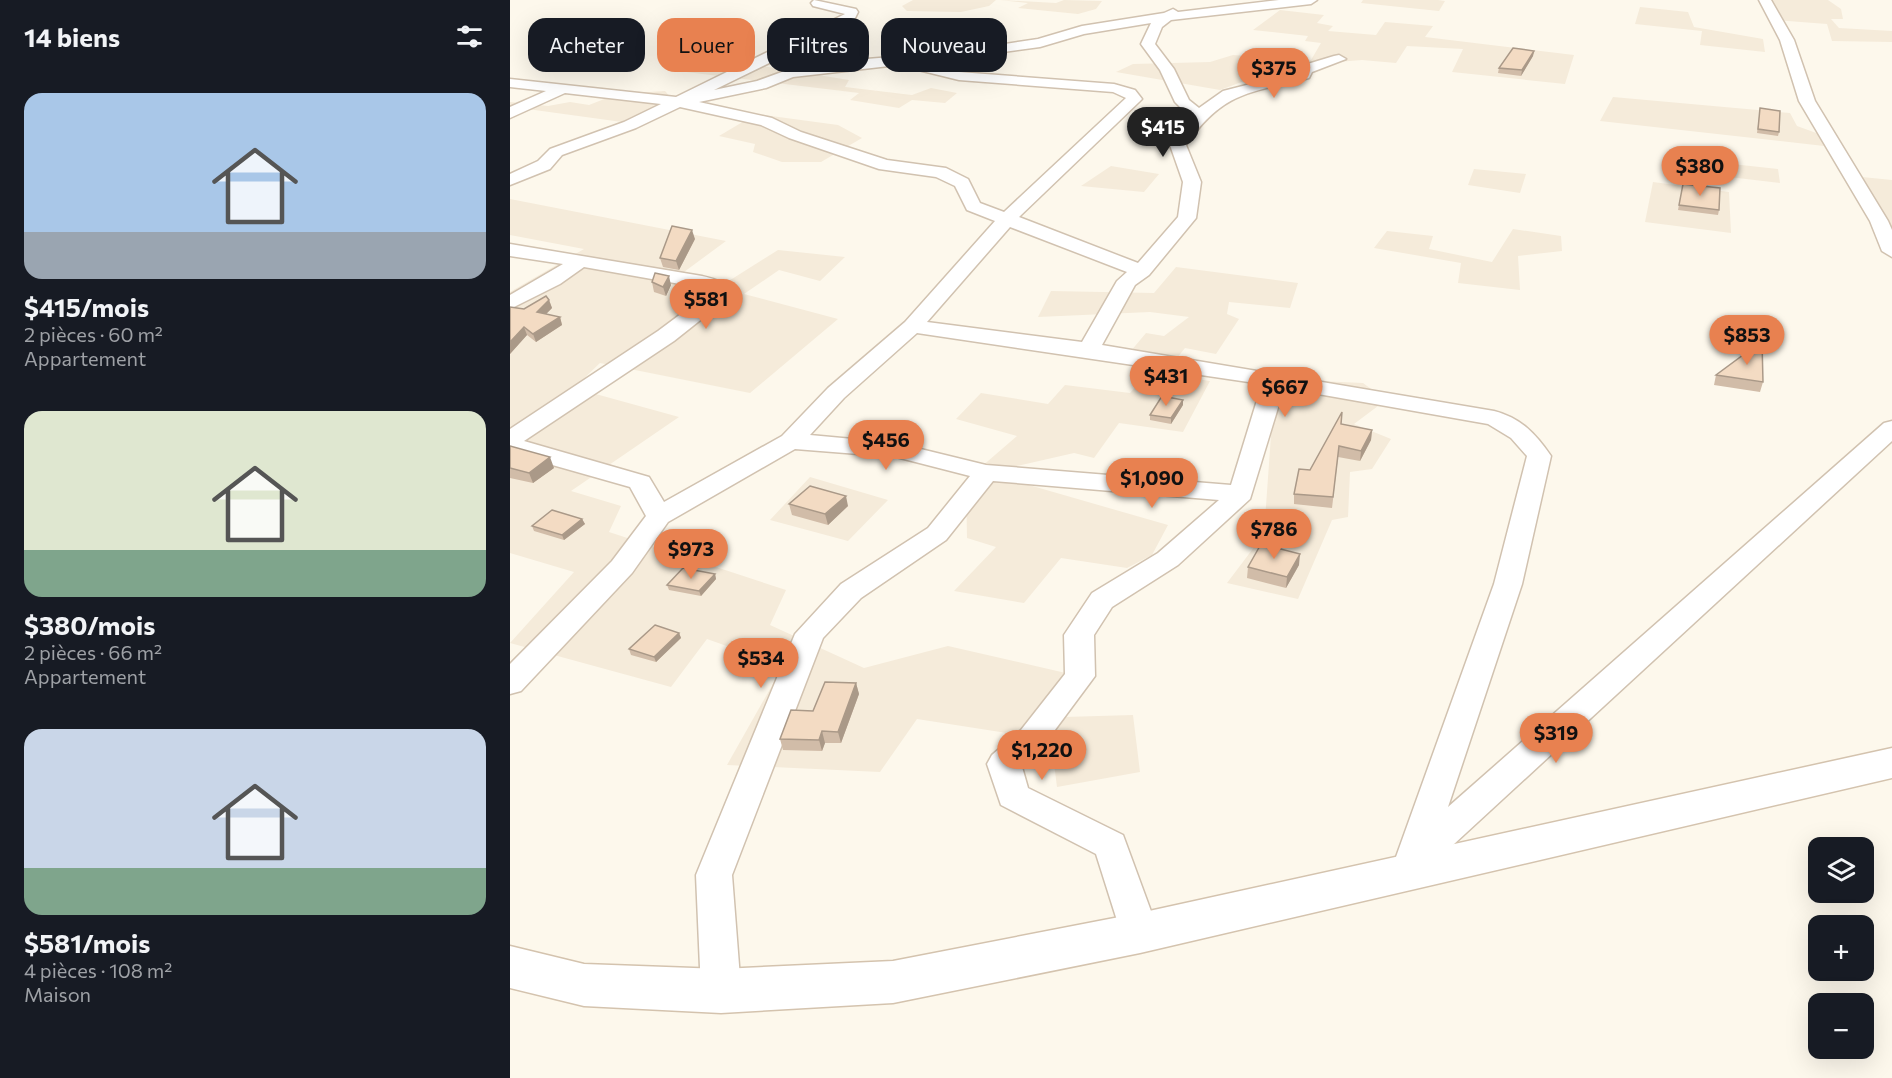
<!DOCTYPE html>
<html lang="fr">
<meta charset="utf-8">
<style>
body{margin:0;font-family:Commissioner,sans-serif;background:#20242c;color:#f1f3f6;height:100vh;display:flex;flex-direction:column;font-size:22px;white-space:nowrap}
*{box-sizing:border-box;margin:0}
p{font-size:20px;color:#9ea1a6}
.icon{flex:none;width:33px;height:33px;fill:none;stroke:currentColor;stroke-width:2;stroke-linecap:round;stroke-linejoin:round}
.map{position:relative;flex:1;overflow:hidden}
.drawer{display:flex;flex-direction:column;background:#171b24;width:510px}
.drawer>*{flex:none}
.hud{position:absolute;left:18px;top:18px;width:570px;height:54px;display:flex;gap:12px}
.fabs{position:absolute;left:1298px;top:837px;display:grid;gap:12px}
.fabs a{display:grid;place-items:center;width:66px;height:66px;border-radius:12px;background:#171b24;box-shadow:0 6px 24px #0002;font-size:30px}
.price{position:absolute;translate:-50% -51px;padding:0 14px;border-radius:21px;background:#e88150;color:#111;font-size:20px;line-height:39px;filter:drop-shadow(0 2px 3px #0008)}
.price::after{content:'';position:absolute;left:50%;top:36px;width:18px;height:14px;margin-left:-9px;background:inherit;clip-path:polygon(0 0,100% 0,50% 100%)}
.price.on{background:#222;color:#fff}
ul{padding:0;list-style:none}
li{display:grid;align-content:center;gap:12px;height:318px;padding:0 24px}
li span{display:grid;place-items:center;height:186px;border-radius:18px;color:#555}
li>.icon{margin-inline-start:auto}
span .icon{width:108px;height:108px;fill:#fffc;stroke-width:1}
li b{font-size:26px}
h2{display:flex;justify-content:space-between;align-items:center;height:72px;padding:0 24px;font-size:26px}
.pill{padding:0 21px;border-radius:18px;background:#171b24;box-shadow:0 6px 24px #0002;font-size:21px;line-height:54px}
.pill.on{background:#e88150;color:#111}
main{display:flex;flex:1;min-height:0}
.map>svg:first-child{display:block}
.residential{fill:#f5ebda}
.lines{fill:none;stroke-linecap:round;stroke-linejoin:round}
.street-casing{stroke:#d1c2b0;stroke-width:3}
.secondary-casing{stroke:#d4c3ae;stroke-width:3}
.street{fill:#fff;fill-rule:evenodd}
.secondary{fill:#fff;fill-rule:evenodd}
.wall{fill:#d1bca8}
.shaded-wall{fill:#a98}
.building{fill:#f3dbc3;stroke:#a98;stroke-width:1.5}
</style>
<main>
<section class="drawer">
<h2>14 biens<svg class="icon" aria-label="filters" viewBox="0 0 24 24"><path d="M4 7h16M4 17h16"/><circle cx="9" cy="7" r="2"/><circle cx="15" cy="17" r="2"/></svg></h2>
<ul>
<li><span style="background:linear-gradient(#a9c7e8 75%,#9aa5b1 0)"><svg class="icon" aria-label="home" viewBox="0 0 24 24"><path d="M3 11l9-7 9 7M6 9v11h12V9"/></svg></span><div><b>$415/mois</b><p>2 pièces · 60 m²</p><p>Appartement</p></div></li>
<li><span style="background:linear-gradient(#dfe7d0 75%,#7fa58c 0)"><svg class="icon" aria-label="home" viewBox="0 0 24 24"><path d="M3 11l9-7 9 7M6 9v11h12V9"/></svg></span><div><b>$380/mois</b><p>2 pièces · 66 m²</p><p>Appartement</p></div></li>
<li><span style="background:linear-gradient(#c9d6e8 75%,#7fa58c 0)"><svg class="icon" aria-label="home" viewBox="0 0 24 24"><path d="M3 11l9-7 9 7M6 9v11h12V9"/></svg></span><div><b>$581/mois</b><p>4 pièces · 108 m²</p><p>Maison</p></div></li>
</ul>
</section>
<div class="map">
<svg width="1382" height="1078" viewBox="0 0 1382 1078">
<rect width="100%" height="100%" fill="#fdf8ec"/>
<path class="residential" d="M403,0H486L479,6L451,12L397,11L392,6Z
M490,0L546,3L554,0L592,1L586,9L568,14L508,8L518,3Z
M853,0H928L935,1L929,11L851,3Z
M1257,0H1318L1331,9L1333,19H1321L1329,28L1382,31V42L1322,41L1317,24L1263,20Z
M1130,7L1178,12L1184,27L1253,39L1255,52L1190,45L1192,31L1125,24Z
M770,10L814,15L807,23L823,26L818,31L866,35L875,22L923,26L915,37L1064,55L1055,84L942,72L953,49L897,46L886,63L852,60L776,66L756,82L737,80L710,90L606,72L623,64L700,62L723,55L801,60L811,43L795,41L798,36L743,30Z
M195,57L339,80L335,87L402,95L421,88L447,93L435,103L402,100L389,108L340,100L349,93L168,71Z
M155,91L164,101L112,122L10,108L0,113V102L38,106L60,102L79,105L107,94Z
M1103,97L1280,113L1287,126L1309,134L1314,146L1090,121Z
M246,114L328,125L352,138L311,162H272L243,152L245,144L209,136Z
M1222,164L1268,169L1270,183L1219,177Z
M601,166L649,174L634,192L571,186Z
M964,169L1016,174L1010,193L958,185Z
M1352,177L1382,180V229H1381Z
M1143,182L1219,192L1221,233L1135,222Z
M0,199L216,241L174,272L214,284L268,250L335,257L310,281L269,270L234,294L328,319L240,393L90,363L64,388L169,417L61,491L111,506L99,532L276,590L260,625L354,668L438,646L573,677L554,717L623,715L630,772L547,787L541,740L407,719L370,772L217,765L273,666L197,639L161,687L0,643L64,572L0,553V292L74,249L0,235Z
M1003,229L1051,236L1052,251L1008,256L1010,290L948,283L951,263L864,248L877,231L923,236L919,249L982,262Z
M666,267L788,283L780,308L719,302L717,314L729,319L706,354L675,348L654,374L700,381L673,432L609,423L584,458L564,453L477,473L658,525L642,555L617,568L551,558L514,603L444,591L486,547L457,538L456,480L507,436L446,419L471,393L538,404L555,385L620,393L644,366L615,358L636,333L654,336L679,317L640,312L528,317L541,291L644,293Z
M765,379L853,383L876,400L844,424L881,439L862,469L840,472L838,517L822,520L788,599L717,583L754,534Z
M300,477L378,500L338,541L260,520Z"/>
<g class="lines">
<defs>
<path id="street" d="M304,0L346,9L348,12L343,22L204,90L247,81L280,69L332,61L443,52L528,39L572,26L654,13L663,9L668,12L769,0H807L801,4L661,20L652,27L645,44L664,69L679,100L689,108L713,91L788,72L791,66L824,56L829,55L836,59L802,72L799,78C740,93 713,91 676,145L691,182L686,218L639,275L625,285L592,345L984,411C1011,418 1026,434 1041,456L1012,584L938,807L1374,423L1382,421V441L943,845L947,853L942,863L904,874L891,869L886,857L984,584L1017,456L1001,438L978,424L774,388L740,499L668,565L602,607L584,635L585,676L533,746L512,767L518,788L613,835L649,933L643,944L630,949L617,944L611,933L586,854L491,805L477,764L482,755L511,730L555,674L554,635L582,593L648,553L709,500L483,481L436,540L351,598L313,638L222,875L231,991L225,1003L211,1009L197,1003L191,991L186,875L285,634L331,584L418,528L460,476L386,457L285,449L158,522L122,573L11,691L0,694V664L102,561L136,516L120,487L0,453V429L148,331L199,293L187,287L74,267L50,284L0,309V295L53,264L0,256V244L192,276C205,279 216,281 220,295L217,299L164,341L14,441L139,477L154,502L272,436L318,388L395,322L485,221L457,210L445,186L426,177L369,169L279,138L251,125L170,107L126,128L52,155L40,169L0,185V174L28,161L40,149L114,122L151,104L55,93L0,118V107L36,91L0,87V79L166,97L335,14L303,6L301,3ZM641,23L631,44L650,70L665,102L680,117L660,145L673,182L668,217L628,263L509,217L629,102L632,99L625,90L604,84L449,72L413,63L530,47L574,34ZM388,65L449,80L603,92L616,98L494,212L470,203L458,179L436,168L377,160L291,132L262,118L189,102L256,88L283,77ZM500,227L617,272L607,281L572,342L417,322ZM407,333L752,384L721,485L476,465L386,443L300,435L334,398Z
M1249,0H1261L1284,40L1305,101L1378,221L1382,230V257L1372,251L1360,221L1289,101L1270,40Z"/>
<path id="secondary" d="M1382,748V778L630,953L383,1003L211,1013L74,1006L0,988V946L74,964L211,969L383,961L630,913Z"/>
</defs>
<use href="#street" class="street-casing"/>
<use href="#secondary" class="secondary-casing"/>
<use href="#street" class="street"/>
<use href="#secondary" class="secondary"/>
</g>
<path class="wall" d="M1024,51L1023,56L1011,76L988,73L989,68Z
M1250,108L1269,132L1268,136L1247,133Z
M1173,184L1209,210L1208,215L1168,210Z
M185,239L169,270L153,267L150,258Z
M142,282L161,285L156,296L144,292Z
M39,300L42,308L36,314L50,317L52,325L26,342L17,335L0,354V307L14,309Z
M1206,375L1253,382L1250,392L1204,385Z
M673,405L661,424L640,420V415Z
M831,424L862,430L861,440L850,461L828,457L822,508L784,504V494Z
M0,446L44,468L23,483L0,478Z
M279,504L338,506L318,525L282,515Z
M72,519L75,524L54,540L24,531L22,526Z
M789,565L776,588L737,578L738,567Z
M205,574L206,579L191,596L159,590L157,585Z
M169,633L171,638L146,662L121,655L119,649Z
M346,683L349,694L331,743H315L312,751L273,750L270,739L303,711Z"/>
<path class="shaded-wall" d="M1024,51L1023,56L1011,76L1012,70Z
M182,230L185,239L169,270L166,261Z
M159,276L161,285L156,296L153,287Z
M39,300L42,308L30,320L27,312Z
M50,317L52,325L26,342L23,334Z
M14,327L17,335L0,354V342Z
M673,400V405L661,424V418Z
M862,430L861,440L850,461L851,451Z
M40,457L44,468L23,483L19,473Z
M336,496L338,506L318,525L315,514Z
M72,519L75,524L54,540L52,535Z
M790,554L789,565L776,588L777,577Z
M205,574L206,579L191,596L189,591Z
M169,633L171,638L146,662L144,657Z
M346,683L349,694L331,743L328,732Z
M312,731L315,743L312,751L309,740Z"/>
<path class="building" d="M1003,48L1024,51L1012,70L989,68Z
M1250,108L1270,111L1269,132L1248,129Z
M1173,184L1210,188L1209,210L1169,205Z
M162,226L182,230L166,261L150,258Z
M145,273L159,276L153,287L142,282Z
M36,296L39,300L27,312L50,317L23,334L14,327L0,342V307L14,309Z
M1252,341L1253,382L1206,375Z
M652,396L673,400L661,418L640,415Z
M832,412L831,424L862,430L851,451L829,446L823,497L784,494L789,469L800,470Z
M0,446L40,457L19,473L0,468Z
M300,486L336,496L315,514L279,504Z
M42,510L72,519L52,535L22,526Z
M751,544L790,554L777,577L738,567Z
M173,568L205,574L189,591L157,585Z
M145,625L169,633L144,657L119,649Z
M315,682L346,683L328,732L312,731L309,740L270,739L281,710L303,711Z"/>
</svg>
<div class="fabs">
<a><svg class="icon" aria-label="layers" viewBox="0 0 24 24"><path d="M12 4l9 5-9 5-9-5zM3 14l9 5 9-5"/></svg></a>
<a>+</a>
<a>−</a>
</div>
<b class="price" style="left:764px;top:99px">$375</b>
<b class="price on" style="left:653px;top:158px">$415</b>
<b class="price" style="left:1190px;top:197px">$380</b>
<b class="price" style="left:196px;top:330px">$581</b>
<b class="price" style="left:1237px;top:366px">$853</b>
<b class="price" style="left:656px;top:407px">$431</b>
<b class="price" style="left:775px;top:418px">$667</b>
<b class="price" style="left:376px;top:471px">$456</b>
<b class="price" style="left:642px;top:509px">$1,090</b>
<b class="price" style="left:764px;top:560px">$786</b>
<b class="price" style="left:181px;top:580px">$973</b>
<b class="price" style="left:251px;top:689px">$534</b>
<b class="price" style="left:1046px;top:764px">$319</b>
<b class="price" style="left:532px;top:781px">$1,220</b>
<div class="hud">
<a class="pill">Acheter</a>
<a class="pill on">Louer</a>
<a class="pill">Filtres</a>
<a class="pill">Nouveau</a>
</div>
</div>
</main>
